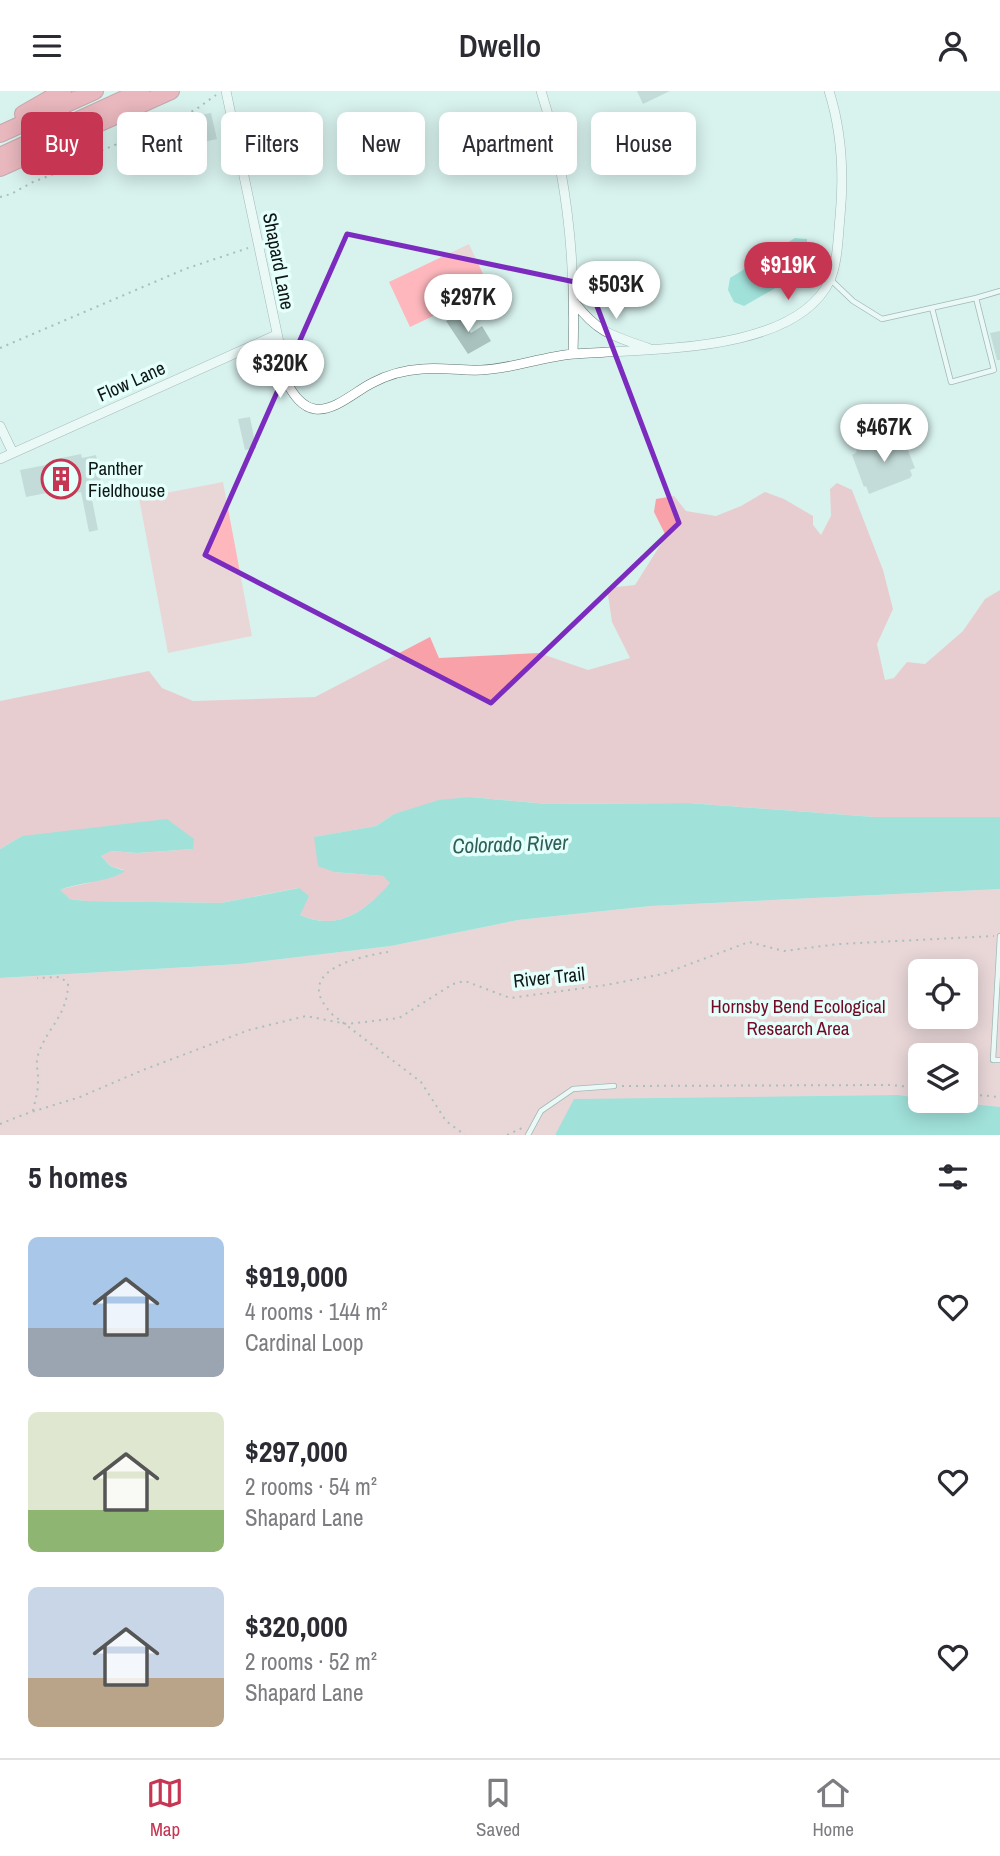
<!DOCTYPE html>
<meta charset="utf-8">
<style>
body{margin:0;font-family:"Archivo Narrow",sans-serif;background:#f2f2f3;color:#2b2b33;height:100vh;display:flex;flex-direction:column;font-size:26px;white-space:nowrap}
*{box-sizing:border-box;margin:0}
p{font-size:23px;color:#7c7c81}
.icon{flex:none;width:38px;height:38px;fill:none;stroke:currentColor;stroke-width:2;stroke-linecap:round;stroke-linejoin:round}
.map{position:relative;height:1044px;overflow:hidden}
.side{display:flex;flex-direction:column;background:#fff;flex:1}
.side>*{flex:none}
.top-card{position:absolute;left:21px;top:21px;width:959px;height:63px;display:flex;gap:14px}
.buttons{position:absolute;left:908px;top:868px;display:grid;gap:14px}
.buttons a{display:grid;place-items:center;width:70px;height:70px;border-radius:10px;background:#fff;box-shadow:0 4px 18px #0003;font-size:35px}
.price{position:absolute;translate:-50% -60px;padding:0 16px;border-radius:24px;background:#fff;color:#222;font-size:23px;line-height:46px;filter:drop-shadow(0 2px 4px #0008)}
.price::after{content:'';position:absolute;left:50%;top:42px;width:21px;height:16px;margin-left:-10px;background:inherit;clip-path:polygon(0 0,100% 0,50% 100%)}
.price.selected{background:#c63653;color:#fff}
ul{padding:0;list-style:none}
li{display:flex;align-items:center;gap:21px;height:175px;padding:0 28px}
li span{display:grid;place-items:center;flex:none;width:196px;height:140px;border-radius:10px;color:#555}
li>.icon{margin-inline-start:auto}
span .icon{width:84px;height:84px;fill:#fffc;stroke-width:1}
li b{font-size:30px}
h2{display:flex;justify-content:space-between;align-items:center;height:84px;padding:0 28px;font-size:30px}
.pill{padding:0 24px;border-radius:10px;background:#fff;box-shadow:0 4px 18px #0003;font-size:24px;line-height:63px}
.pill.selected{background:#c63653;color:#fff}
header{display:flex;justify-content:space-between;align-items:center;height:91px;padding:0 28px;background:#fff;font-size:32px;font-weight:600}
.tab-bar{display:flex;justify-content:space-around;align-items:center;height:98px;border-top:2px solid #e1e1e2;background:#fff;font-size:19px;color:#7c7c81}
.tab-bar a{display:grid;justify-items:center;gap:4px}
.tab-bar .selected{color:#c63653}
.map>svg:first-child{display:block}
.green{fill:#fdb7bd;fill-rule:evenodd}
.forest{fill:#f9a1a9}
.water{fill:#5ccdc0}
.building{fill:#a9c2be}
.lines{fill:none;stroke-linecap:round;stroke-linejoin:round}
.lane-casing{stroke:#5e7571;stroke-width:6}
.street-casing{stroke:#5e7571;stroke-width:10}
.highway-casing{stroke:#a9515d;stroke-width:18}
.path{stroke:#6f807e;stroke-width:2;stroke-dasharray:2 5;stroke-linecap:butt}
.lane{stroke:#fff;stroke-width:4.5}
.street{stroke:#fff;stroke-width:9}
.highway{stroke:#fc6f83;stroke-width:16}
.marked{fill:none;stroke:#7b2cbf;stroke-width:5;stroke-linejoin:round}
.labels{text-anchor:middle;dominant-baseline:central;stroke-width:7;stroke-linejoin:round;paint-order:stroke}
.street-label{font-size:19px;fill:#0f1817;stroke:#e5fffb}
.poi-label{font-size:19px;fill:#0f1817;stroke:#e5fffb;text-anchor:start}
.park-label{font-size:19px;fill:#730b27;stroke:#e5fffb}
.water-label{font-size:21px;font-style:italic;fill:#2e5f59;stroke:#e5fffb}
</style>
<header><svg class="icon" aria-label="menu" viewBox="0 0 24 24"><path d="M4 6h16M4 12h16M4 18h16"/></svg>Dwello<svg class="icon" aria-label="person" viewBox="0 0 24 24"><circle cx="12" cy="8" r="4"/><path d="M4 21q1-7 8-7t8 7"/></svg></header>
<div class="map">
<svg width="1000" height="1044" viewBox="0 0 1000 1044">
<rect width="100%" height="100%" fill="#d8f2ee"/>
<path class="green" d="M469,153L490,198L410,236L389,191Z
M223,391L252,545L168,562L139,407Z
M1000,798V1044H0V887L240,873L391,855L518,829L651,815ZM920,880H966V926H920ZM920,964H966V1010H920Z"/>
<path class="forest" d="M837,392L852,399L883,479L893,518L877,553L885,589L894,587L907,571L925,573L963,540L985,508L1000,499V726H874L688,712L547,713L470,706L394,723L376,735L315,746L334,781L383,785L391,792C364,820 340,841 300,824L298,797L221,812L85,810L70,808L59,799C75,794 115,788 124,779L110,775L101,765L110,760L137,762L193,758L22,745L0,758V610L149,580L162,597L193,610L315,606L430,546L439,567L539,562L588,579L630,567L612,531L607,497L635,494L666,445L654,421L656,408L674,405L686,420L716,425L741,415L765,401L784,408L813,425V434L821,444L831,425L830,398Z"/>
<path class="water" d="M795,147L807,148V170L800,183L744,215L734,211L728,199L730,187Z
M470,706L547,713L688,712L874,726H1000V798L651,815L518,829L391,855L240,873L0,887V758L22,745L167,728L194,748L193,758L137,762L111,760L101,765L110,775L125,780C110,791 79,791 60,799L70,808L85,810L221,812L299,797L309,805L300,824C339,841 365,820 390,792L383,785L334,781L318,775L314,746L376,735L394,723L439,709Z
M898,1004L920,1007V1010H943L1000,1016V1044H555L574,1008Z"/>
<path class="building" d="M637,0H670L643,13Z
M211,22L217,48L195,53L190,26Z
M459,222L471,242L482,235L491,250L468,263L446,230Z
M1000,240V269H997L990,242Z
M250,326L256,357L245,359L238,328Z
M902,344L915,377L910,379L912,384L910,387L869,403L866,395L864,396L852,364L857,361L856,359Z
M81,363L82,367L96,364L101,391L89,393L98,439L89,441L81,401L63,404L62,399L26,406L20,379L56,372V368Z"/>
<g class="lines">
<defs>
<path id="lane" d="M831,189L853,210L882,228L976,207L994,279L951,291L932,217
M976,207L1000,200
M1000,845L993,969H1000
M528,1044L541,1020L573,998L614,995"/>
<path id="street" d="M226,0L288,294C294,304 302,316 315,318C334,321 356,300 372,292C387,284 405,279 422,278C442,276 461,280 481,279C513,278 543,265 575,263C645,257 795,264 830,189C838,170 838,146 840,126C844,84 842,41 829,0
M541,0C568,85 576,174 573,263
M575,212C598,242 613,245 648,257
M0,335L13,362
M0,368L276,244"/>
<path id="highway" d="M23,23L63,0
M0,43L95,0
M0,65L141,0
M0,77L171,0"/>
</defs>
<use href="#lane" class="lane-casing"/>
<use href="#street" class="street-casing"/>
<use href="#highway" class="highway-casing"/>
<path class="path" d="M0,106L11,103L33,91L72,76L94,63L195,19L216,4
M0,257L185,178L248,157
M388,861C356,866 290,881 333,924L421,991L446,1030L465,1044
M622,995L891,994L920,997
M966,1003L1000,1006
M33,1020C35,1010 38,1001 38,992C39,983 35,972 38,964C47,936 68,925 68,892L60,886L37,887
M0,1033L25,1023L80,1006L143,979L249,939L306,925L347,933L399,927L453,893L465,890L510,907L606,894L663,883L749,851L784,860L839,853L994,845
M507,1044L522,1037"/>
<use href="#lane" class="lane"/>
<use href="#street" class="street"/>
<use href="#highway" class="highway"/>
</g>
<path d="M0 0H1000V1044H0ZM347,143L589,194L679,432L491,612L205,464Z" fill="#d8f2ee" fill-opacity=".55" fill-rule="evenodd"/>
<path class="marked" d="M347,143L589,194L679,432L491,612L205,464Z"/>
<defs>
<symbol id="building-ring" viewBox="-11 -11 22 22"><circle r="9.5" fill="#e5fffb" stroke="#c63653" stroke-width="1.5"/><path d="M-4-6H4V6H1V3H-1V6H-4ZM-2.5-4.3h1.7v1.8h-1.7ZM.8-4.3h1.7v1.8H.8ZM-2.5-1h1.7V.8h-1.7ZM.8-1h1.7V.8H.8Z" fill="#c63653"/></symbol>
</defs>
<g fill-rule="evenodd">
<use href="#building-ring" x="39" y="366" width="44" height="44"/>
</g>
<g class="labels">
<g class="street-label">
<text transform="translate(279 170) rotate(79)">Shapard Lane</text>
<text transform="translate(131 290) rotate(-24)">Flow Lane</text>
<text transform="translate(549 886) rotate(-6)">River Trail</text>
</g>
<g class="poi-label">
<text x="88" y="377">Panther<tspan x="88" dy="22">Fieldhouse</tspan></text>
</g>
<g class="park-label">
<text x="798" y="915">Hornsby Bend Ecological<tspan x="798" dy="22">Research Area</tspan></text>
</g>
<g class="water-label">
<text transform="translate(510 753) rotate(-2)">Colorado River</text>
</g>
</g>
</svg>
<div class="buttons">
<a><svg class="icon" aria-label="locate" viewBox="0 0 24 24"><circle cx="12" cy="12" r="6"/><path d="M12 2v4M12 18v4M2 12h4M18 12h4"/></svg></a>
<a><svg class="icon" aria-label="layers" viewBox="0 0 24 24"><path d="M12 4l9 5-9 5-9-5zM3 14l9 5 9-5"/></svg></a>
</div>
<b class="price selected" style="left:788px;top:211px">$919K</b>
<b class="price" style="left:616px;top:230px">$503K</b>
<b class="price" style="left:468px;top:243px">$297K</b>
<b class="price" style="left:280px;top:309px">$320K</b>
<b class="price" style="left:884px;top:373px">$467K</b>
<div class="top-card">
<a class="pill selected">Buy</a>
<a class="pill">Rent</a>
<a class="pill">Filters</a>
<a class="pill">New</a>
<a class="pill">Apartment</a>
<a class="pill">House</a>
</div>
</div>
<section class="side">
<h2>5 homes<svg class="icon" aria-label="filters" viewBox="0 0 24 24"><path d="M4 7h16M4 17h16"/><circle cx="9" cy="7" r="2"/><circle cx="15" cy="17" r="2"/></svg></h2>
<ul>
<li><span style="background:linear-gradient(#a9c7e8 65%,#9aa5b1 0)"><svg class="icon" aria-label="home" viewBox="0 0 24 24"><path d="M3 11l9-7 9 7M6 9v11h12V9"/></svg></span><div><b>$919,000</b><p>4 rooms · 144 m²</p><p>Cardinal Loop</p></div><svg class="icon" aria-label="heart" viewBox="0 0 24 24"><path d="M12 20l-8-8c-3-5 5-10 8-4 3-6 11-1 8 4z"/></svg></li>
<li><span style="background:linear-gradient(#dfe7d0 70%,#8fb573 0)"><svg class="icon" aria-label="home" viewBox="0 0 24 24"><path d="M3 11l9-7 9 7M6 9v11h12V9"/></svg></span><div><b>$297,000</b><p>2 rooms · 54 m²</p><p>Shapard Lane</p></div><svg class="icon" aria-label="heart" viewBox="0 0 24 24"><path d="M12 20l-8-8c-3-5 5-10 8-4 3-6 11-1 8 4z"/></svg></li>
<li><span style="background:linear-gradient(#c9d6e8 65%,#b9a48a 0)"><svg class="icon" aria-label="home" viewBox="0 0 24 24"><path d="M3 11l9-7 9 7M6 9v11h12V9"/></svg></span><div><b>$320,000</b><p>2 rooms · 52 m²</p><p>Shapard Lane</p></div><svg class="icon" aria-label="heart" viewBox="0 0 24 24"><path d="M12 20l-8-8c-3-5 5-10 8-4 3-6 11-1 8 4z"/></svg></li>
</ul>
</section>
<nav class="tab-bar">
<a class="selected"><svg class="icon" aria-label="map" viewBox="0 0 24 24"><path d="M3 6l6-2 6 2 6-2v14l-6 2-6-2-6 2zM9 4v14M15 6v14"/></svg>Map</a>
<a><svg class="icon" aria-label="saved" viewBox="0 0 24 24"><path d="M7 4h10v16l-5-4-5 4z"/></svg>Saved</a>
<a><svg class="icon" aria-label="home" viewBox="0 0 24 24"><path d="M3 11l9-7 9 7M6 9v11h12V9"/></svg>Home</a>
</nav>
